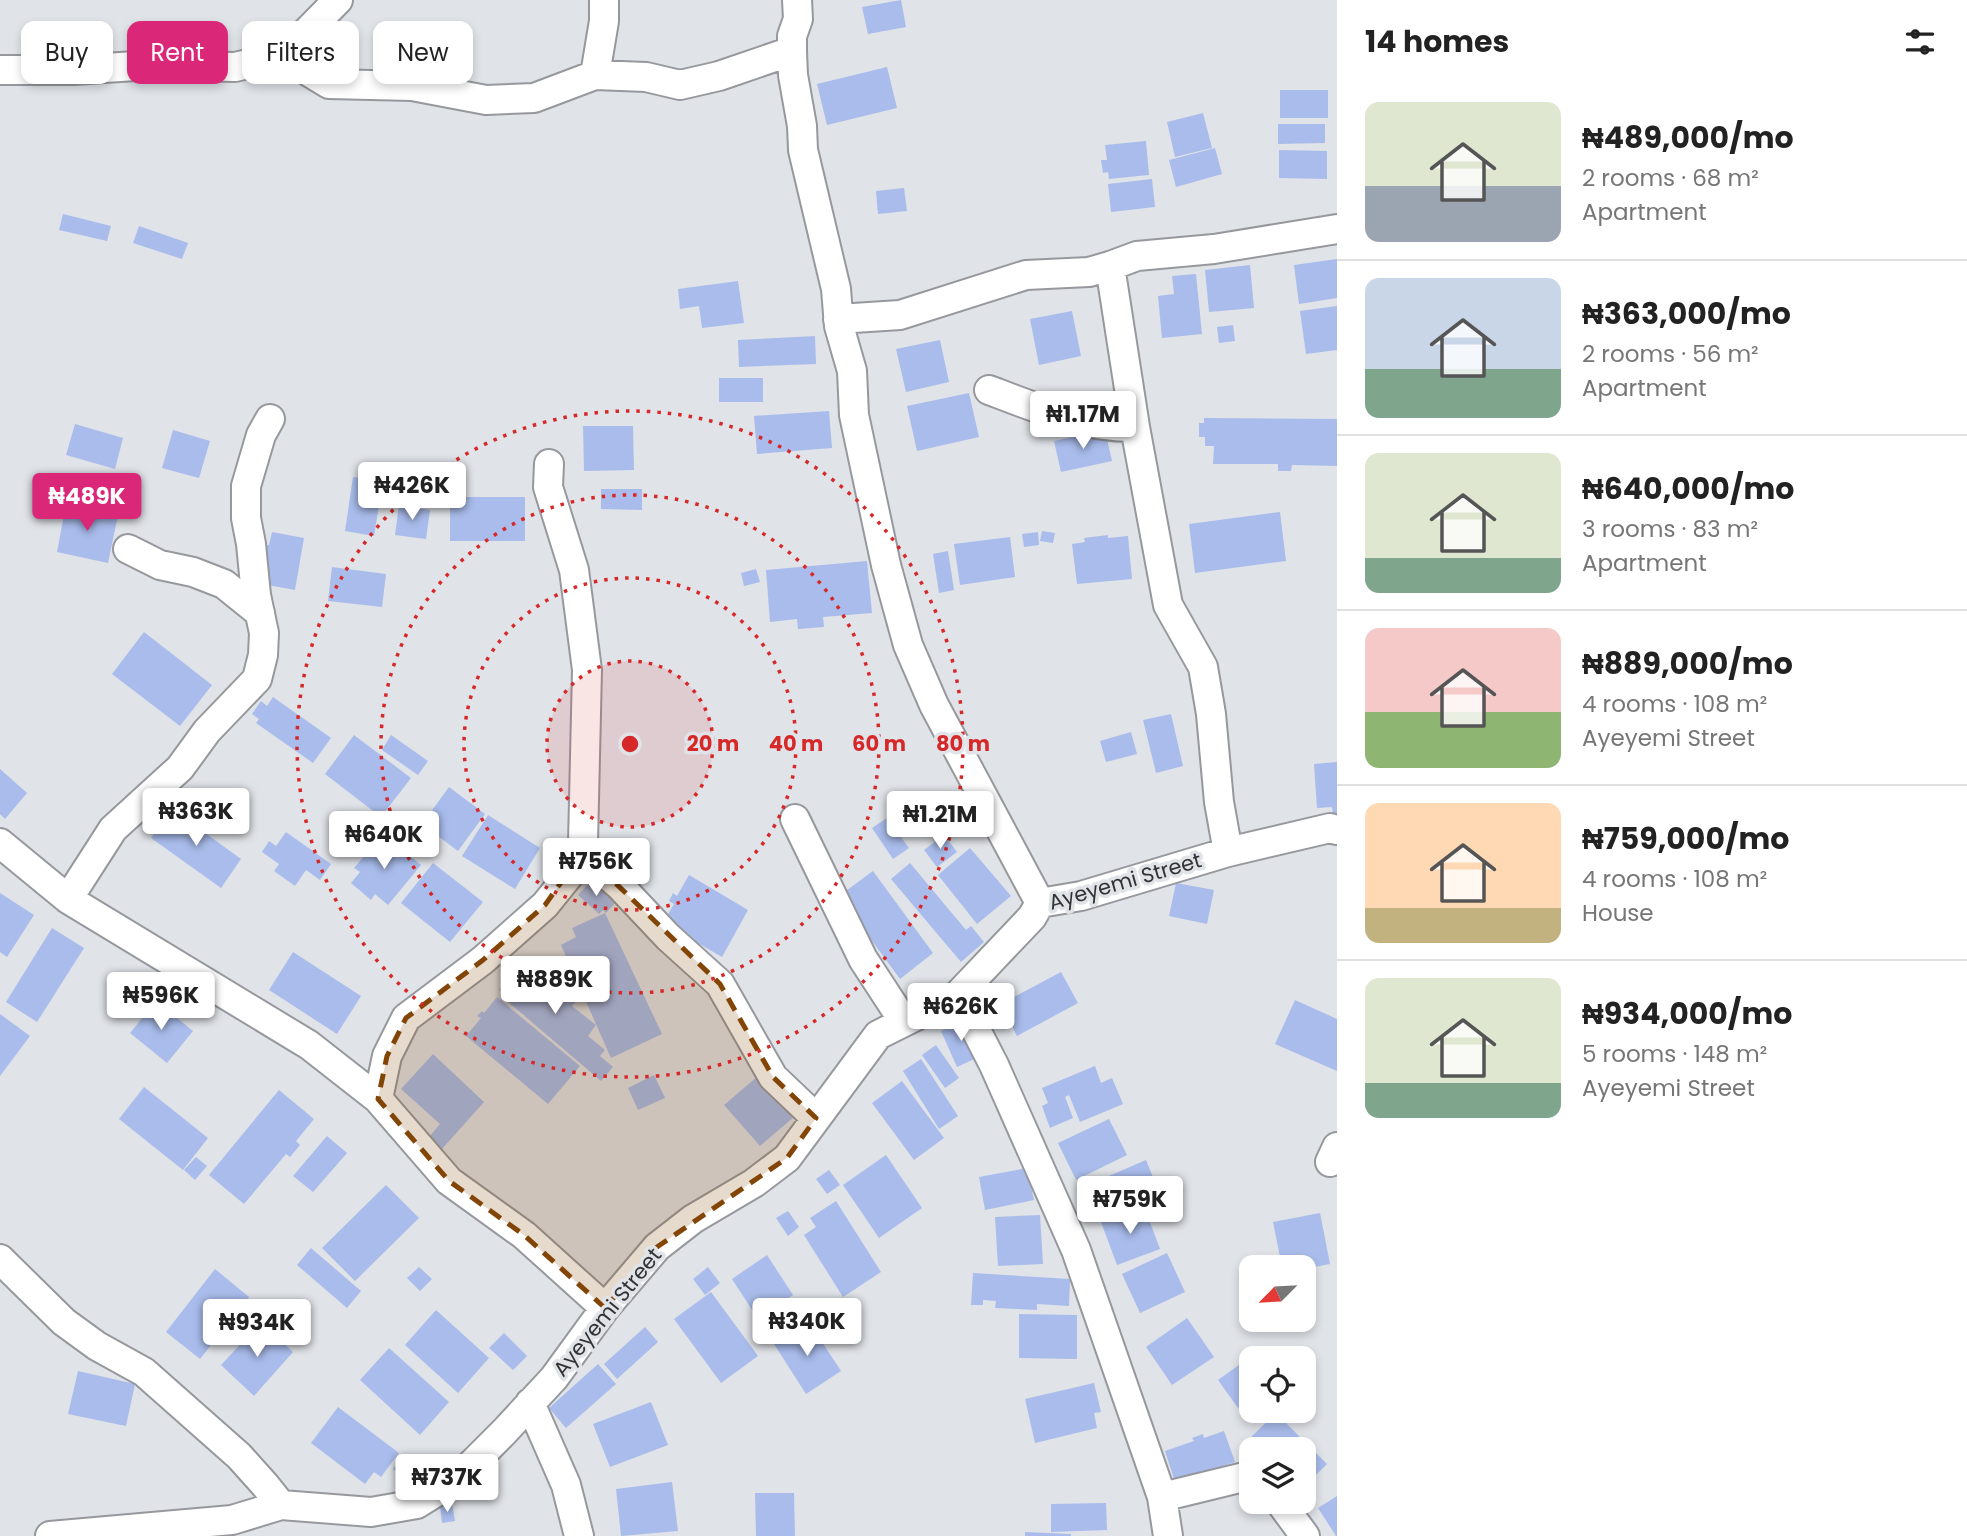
<!DOCTYPE html>
<meta charset="utf-8">
<style>
body{margin:0;font-family:Poppins,sans-serif;background:#f2f2f2;color:#222;height:100vh;display:flex;flex-direction:column;font-size:26px;white-space:nowrap}
*{box-sizing:border-box;margin:0}
p{font-size:23px;color:#767676}
.icon{flex:none;width:38px;height:38px;fill:none;stroke:currentColor;stroke-width:2;stroke-linecap:round;stroke-linejoin:round}
.map{position:relative;flex:1;overflow:hidden}
.details{display:flex;flex-direction:column;background:#fff;width:630px}
.details>*{flex:none}
.guide{position:absolute;left:21px;top:21px;width:665px;height:63px;display:flex;gap:14px}
.needle{width:46px;rotate:246deg}
.fabs{position:absolute;left:1239px;top:1255px;display:grid;gap:14px}
.fabs a{display:grid;place-items:center;width:77px;height:77px;border-radius:14px;background:#fff;box-shadow:0 4px 10px #0003;font-size:35px}
.price{position:absolute;translate:-50% -60px;padding:0 16px;border-radius:7px;background:#fff;color:#222;font-size:23px;line-height:46px;filter:drop-shadow(0 2px 4px #0008)}
.price::after{content:'';position:absolute;left:50%;top:42px;width:21px;height:16px;margin-left:-10px;background:inherit;clip-path:polygon(0 0,100% 0,50% 100%)}
.price.active{background:#db2777;color:#fff}
ul{padding:0;list-style:none}
li{display:flex;align-items:center;gap:21px;height:175px;padding:0 28px}
li+li{border-top:2px solid #e0e0e0}
li span{display:grid;place-items:center;flex:none;width:196px;height:140px;border-radius:14px;color:#555}
li>.icon{margin-inline-start:auto}
span .icon{width:84px;height:84px;fill:#fffc;stroke-width:1}
li b{font-size:30px}
h2{display:flex;justify-content:space-between;align-items:center;height:84px;padding:0 28px;font-size:30px}
.tag{padding:0 24px;border-radius:14px;background:#fff;box-shadow:0 4px 10px #0003;font-size:24px;line-height:63px}
.tag.active{background:#db2777;color:#fff}
main{display:flex;flex:1;min-height:0}
.map>svg:first-child{display:block}
.building{fill:#a9bceb}
.lines{fill:none;stroke-linecap:round;stroke-linejoin:round}
.street-casing{stroke:#96989d;stroke-width:32}
.street{stroke:#fff;stroke-width:28}
.marked{fill:#834506;fill-opacity:0.2;stroke:#834506;stroke-width:5;stroke-dasharray:14 9;stroke-linejoin:round}
.ring{fill:none;stroke:#d62828;stroke-width:3.5;stroke-dasharray:3.5 7}
.labels{text-anchor:middle;dominant-baseline:central;stroke-width:7;stroke-linejoin:round;paint-order:stroke}
.street-label{font-size:21px;fill:#323335;stroke:#e0e3e8}
.centre{fill:#d62828;stroke:#e0e3e8;stroke-width:3.5}
.ring-label{font-size:21px;text-anchor:middle;font-weight:bold;fill:#d62828;stroke:#e0e3e8;stroke-width:7;stroke-linejoin:round;paint-order:stroke}
</style>
<main>
<div class="map">
<svg width="1337" height="1536" viewBox="0 0 1337 1536">
<rect width="100%" height="100%" fill="#e0e3e8"/>
<path class="building" d="M901,0L906,27L868,34L862,7Z
M887,67L897,108L827,125L817,84Z
M1280,90H1328V118H1280Z
M1203,113L1212,148L1175,157L1167,122Z
M1278,124H1325V143L1278,144Z
M1146,141L1149,175L1109,179L1108,172L1103,173L1101,160H1107L1105,145Z
M1215,148L1222,174L1176,187L1169,160Z
M1279,150L1327,151V179L1279,178Z
M1152,179L1155,207L1111,212L1108,184Z
M904,188L907,211L878,214L876,191Z
M63,214L111,226L107,241L59,230Z
M139,226L188,243L182,259L133,243Z
M1337,259V298L1299,304L1294,265Z
M1250,265L1254,308L1209,312L1205,270Z
M1196,274L1202,334L1162,338L1158,296L1174,294L1172,276Z
M738,281L744,323L702,328L699,306L680,309L678,289Z
M1337,306V350L1306,354L1300,311Z
M1072,311L1081,356L1039,365L1030,319Z
M1233,325L1235,341L1219,343L1217,327Z
M815,336L816,364L739,367L738,340Z
M940,340L949,382L906,392L896,349Z
M719,378H763V402H719Z
M969,393L979,437L917,451L907,406Z
M829,411L832,448L757,454L754,416Z
M1204,418L1337,419V466L1292,465L1291,471H1278V464H1213L1214,446H1205V437H1199V423H1204Z
M75,424L123,438L115,469L66,455Z
M583,426H633L634,470L584,471Z
M173,430L210,441L199,478L162,468Z
M1105,430L1112,461L1061,472L1054,441Z
M353,477L383,481L374,536L345,531Z
M601,489H642V510L601,509Z
M450,497H525V541H450Z
M66,504L118,515L108,563L57,552Z
M399,505L430,510L426,539L395,535Z
M1280,512L1286,561L1195,573L1189,524Z
M1042,531L1055,533L1053,543L1040,541Z
M272,532L304,538L295,590L262,584V570L266,545H269Z
M1038,532L1039,545L1024,547L1022,534Z
M1108,535V538L1128,536L1132,579L1077,584L1072,544L1085,542L1084,538Z
M1010,537L1015,577L960,585L954,544Z
M948,551L954,590L939,593L933,554Z
M867,561L872,613L823,617L824,627L798,629L797,619L770,622L766,570Z
M332,567L386,574L382,607L328,601Z
M756,569L760,582L744,586L741,573Z
M144,632L212,685L180,726L112,674Z
M273,697L331,738L313,763L256,723L259,719L252,714L261,701L267,706Z
M1171,714L1183,766L1156,773L1143,720Z
M1131,732L1137,754L1106,762L1100,741Z
M354,735L411,778L381,817L325,774Z
M391,735L428,761L418,775L382,750Z
M1337,762V815H1333L1332,807L1317,808L1314,764Z
M0,769L27,793L5,819L0,814Z
M449,787L485,814L458,851L422,824Z
M172,809L241,859L221,888L151,838Z
M488,815L540,848L515,889L462,856Z
M887,818L909,848L893,859L872,828Z
M286,832L331,864L320,880L306,870L295,886L274,871L279,864L262,852L269,841L276,846Z
M383,834L421,865L388,905L375,894L371,900L351,883L360,872L354,868Z
M944,835L957,852L937,867L924,850Z
M970,848L1011,896L977,924L938,875Z
M433,863L483,902L450,942L401,903Z
M910,863L966,930L971,926L984,942L961,962L891,879Z
M873,871L933,953L900,979L839,896Z
M689,875L748,910L722,957L663,923L674,904L669,901L673,893L677,896Z
M592,880L615,903L606,913L603,910L599,914L578,895Z
M1176,883L1214,890L1207,924L1169,916Z
M0,893L34,915L7,957L0,952Z
M605,913L662,1034L611,1058L561,945L576,937L572,928Z
M52,928L84,948L37,1022L6,1002Z
M293,952L361,996L337,1034L269,990Z
M524,958L577,1000L572,1006L596,1025L588,1036L605,1050L600,1056L613,1067L601,1081L500,995L502,992L499,990Z
M1061,972L1078,1003L1017,1036L1001,1004Z
M497,997L580,1066L548,1104L466,1036L481,1018L477,1016L482,1011L484,1013Z
M1295,1000L1337,1019V1071L1275,1044Z
M156,1001L193,1031L167,1063L130,1033Z
M0,1014L30,1036L0,1076Z
M965,1020L981,1056L957,1067L941,1031Z
M936,1045L959,1078L945,1088L922,1055Z
M433,1054L484,1102L442,1149L429,1137L440,1124L401,1089Z
M921,1059L958,1116L939,1129L903,1071Z
M1095,1066L1101,1083L1112,1078L1123,1104L1080,1122L1069,1095L1065,1097L1073,1118L1050,1128L1042,1106L1048,1103L1042,1088Z
M654,1075L665,1098L638,1110L628,1088Z
M758,1076L794,1117L760,1146L724,1105Z
M902,1081L944,1138L914,1160L872,1103Z
M144,1087L208,1138L183,1170L119,1119Z
M279,1090L314,1119L296,1141L300,1145L290,1157L286,1154L244,1204L209,1175Z
M1109,1119L1127,1155L1076,1180L1058,1143Z
M327,1136L347,1153L313,1192L293,1176Z
M886,1155L922,1208L879,1238L843,1185Z
M196,1157L207,1166L195,1180L184,1170Z
M1146,1160L1157,1187L1099,1212L1088,1185Z
M1027,1168L1034,1200L985,1210L979,1177Z
M829,1170L840,1185L827,1194L816,1179Z
M386,1185L419,1218L355,1281L322,1248Z
M836,1201L881,1272L843,1297L804,1235L816,1227L810,1218Z
M1144,1206L1160,1249L1117,1265L1101,1222Z
M788,1211L799,1227L788,1236L776,1218Z
M1320,1213L1330,1264L1304,1269V1267H1282L1273,1222Z
M1040,1215L1043,1264L998,1266L995,1217Z
M311,1248L361,1291L347,1308L297,1265Z
M1167,1253L1185,1292L1140,1313L1122,1274Z
M767,1255L793,1295L758,1319L732,1279Z
M419,1267L432,1279L420,1291L407,1278Z
M708,1267L720,1283L705,1295L693,1279Z
M215,1269L249,1297L232,1319L236,1322L223,1339L219,1335L200,1359L166,1332Z
M973,1273L1070,1279L1069,1306L1037,1304V1310L995,1308L996,1301L983,1300V1305H971Z
M711,1292L758,1356L721,1383L674,1319Z
M436,1310L489,1358L458,1393L405,1345Z
M1019,1314L1077,1315V1359L1019,1358Z
M1187,1318L1214,1357L1172,1385L1146,1347Z
M261,1322L293,1352L254,1396L221,1365Z
M809,1322L841,1371L806,1394L774,1344Z
M645,1327L658,1342L617,1379L604,1364Z
M504,1333L527,1356L513,1370L489,1348Z
M389,1348L449,1402L420,1435L360,1380Z
M1257,1352L1261,1358H1251V1399L1238,1408L1218,1380Z
M598,1364L616,1384L566,1428L549,1408Z
M78,1371L135,1384L126,1426L68,1414Z
M1094,1383L1101,1412L1094,1413L1097,1428L1035,1443L1025,1399Z
M651,1402L668,1445L610,1467L593,1424Z
M338,1407L399,1453L381,1477L374,1472L365,1484L311,1443Z
M1276,1413L1327,1464L1304,1487V1449H1251L1245,1443Z
M1224,1431L1235,1462L1175,1482L1165,1451L1194,1441L1192,1438L1203,1434L1204,1438Z
M404,1454L417,1463L406,1478L393,1469Z
M672,1482L678,1531L621,1536L616,1489Z
M755,1493H794L795,1536H756Z
M1337,1496V1536H1336L1318,1508Z
M1106,1503L1107,1530L1051,1532V1504Z
M452,1504L455,1521L442,1523L440,1506Z
M1025,1532L1071,1534V1536H1025Z"/>
<g class="lines">
<defs>
<path id="street" d="M797,0L798,19L792,36V51L793,75L802,126L803,150L836,289L839,326L852,371L854,415L886,565L908,645L934,705L1040,903
M283,56L329,84L412,86L486,100L534,98L595,75L646,77L680,85L719,76L792,51
M0,70H74L151,65L235,67L283,56L338,0
M595,75L604,21V0
M838,319L900,315L1026,275L1089,272L1110,266
M989,390C1036,408 1084,428 1135,427
M128,549L160,565L193,572L224,584L260,613
M795,819L863,959L904,1022
M0,843L68,899L309,1045L378,1099L449,1181L524,1235L605,1308
M1228,852L1219,802L1211,714L1203,667L1168,605L1135,427L1110,266L1137,256L1214,249L1337,229
M577,860L606,874L619,885L668,937L720,984L773,1077L816,1118
M68,899L113,829L180,768L207,731L257,679L263,655L264,633L256,595L251,544L246,518V486L261,435L270,419
M958,995L994,1065L1076,1250L1162,1497L1168,1536
M378,1099L387,1056L406,1018L483,960L545,905L574,869L583,843L587,670L574,570L548,487L549,464
M1330,1162L1337,1147
M0,1259L64,1322L97,1346L144,1372L239,1456L265,1485L281,1505
M530,1403L566,1485L579,1536
M1162,1497L1248,1476L1251,1478
M1280,1502L1305,1536
M50,1536L232,1520L281,1505L371,1512L417,1504L457,1479L504,1432L554,1378L605,1308L657,1247L693,1219L754,1183L787,1158L878,1035L958,995L1032,917L1040,903L1081,896L1228,852L1330,828L1337,830"/>
</defs>
<use href="#street" class="street-casing"/>
<use href="#street" class="street"/>
</g>
<path class="marked" d="M577,860L606,874L720,984L773,1077L816,1118L787,1158L657,1247L605,1308L524,1235L449,1181L378,1099L387,1056L406,1018L483,960L545,905Z"/>
<circle cx="630" cy="744" r="83" fill="#d62828" fill-opacity=".12"/>
<g class="ring">
<circle cx="630" cy="744" r="83"/>
<circle cx="630" cy="744" r="166"/>
<circle cx="630" cy="744" r="249"/>
<circle cx="630" cy="744" r="333"/>
</g>
<g class="labels">
<g class="street-label">
<text transform="translate(1125 881) rotate(-16)">Ayeyemi Street</text>
<text transform="translate(607 1312) rotate(-51)">Ayeyemi Street</text>
</g>
</g>
<circle cx="630" cy="744" r="10" class="centre"/>
<g class="ring-label">
<text x="713" y="751">20 m</text>
<text x="796" y="751">40 m</text>
<text x="879" y="751">60 m</text>
<text x="963" y="751">80 m</text>
</g>
</svg>
<div class="fabs">
<a><svg class="needle" viewBox="-14 -14 28 28"><path d="M0-13l5 13h-10z" fill="#e53935"/><path d="M0 13l5-13h-10z" fill="#767676"/></svg></a>
<a><svg class="icon" aria-label="locate" viewBox="0 0 24 24"><circle cx="12" cy="12" r="6"/><path d="M12 2v4M12 18v4M2 12h4M18 12h4"/></svg></a>
<a><svg class="icon" aria-label="layers" viewBox="0 0 24 24"><path d="M12 4l9 5-9 5-9-5zM3 14l9 5 9-5"/></svg></a>
</div>
<b class="price" style="left:1083px;top:451px">₦1.17M</b>
<b class="price" style="left:412px;top:522px">₦426K</b>
<b class="price active" style="left:87px;top:533px">₦489K</b>
<b class="price" style="left:196px;top:848px">₦363K</b>
<b class="price" style="left:940px;top:851px">₦1.21M</b>
<b class="price" style="left:384px;top:871px">₦640K</b>
<b class="price" style="left:596px;top:898px">₦756K</b>
<b class="price" style="left:555px;top:1016px">₦889K</b>
<b class="price" style="left:161px;top:1032px">₦596K</b>
<b class="price" style="left:961px;top:1043px">₦626K</b>
<b class="price" style="left:1130px;top:1236px">₦759K</b>
<b class="price" style="left:807px;top:1358px">₦340K</b>
<b class="price" style="left:257px;top:1359px">₦934K</b>
<b class="price" style="left:447px;top:1514px">₦737K</b>
<div class="guide">
<a class="tag">Buy</a>
<a class="tag active">Rent</a>
<a class="tag">Filters</a>
<a class="tag">New</a>
</div>
</div>
<section class="details">
<h2>14 homes<svg class="icon" aria-label="filters" viewBox="0 0 24 24"><path d="M4 7h16M4 17h16"/><circle cx="9" cy="7" r="2"/><circle cx="15" cy="17" r="2"/></svg></h2>
<ul>
<li><span style="background:linear-gradient(#dfe7d0 60%,#9aa5b1 0)"><svg class="icon" aria-label="home" viewBox="0 0 24 24"><path d="M3 11l9-7 9 7M6 9v11h12V9"/></svg></span><div><b>₦489,000/mo</b><p>2 rooms · 68 m²</p><p>Apartment</p></div></li>
<li><span style="background:linear-gradient(#c9d6e8 65%,#7fa58c 0)"><svg class="icon" aria-label="home" viewBox="0 0 24 24"><path d="M3 11l9-7 9 7M6 9v11h12V9"/></svg></span><div><b>₦363,000/mo</b><p>2 rooms · 56 m²</p><p>Apartment</p></div></li>
<li><span style="background:linear-gradient(#dfe7d0 75%,#7fa58c 0)"><svg class="icon" aria-label="home" viewBox="0 0 24 24"><path d="M3 11l9-7 9 7M6 9v11h12V9"/></svg></span><div><b>₦640,000/mo</b><p>3 rooms · 83 m²</p><p>Apartment</p></div></li>
<li><span style="background:linear-gradient(#f6c9c9 60%,#8fb573 0)"><svg class="icon" aria-label="home" viewBox="0 0 24 24"><path d="M3 11l9-7 9 7M6 9v11h12V9"/></svg></span><div><b>₦889,000/mo</b><p>4 rooms · 108 m²</p><p>Ayeyemi Street</p></div></li>
<li><span style="background:linear-gradient(#ffd9b3 75%,#c2b280 0)"><svg class="icon" aria-label="home" viewBox="0 0 24 24"><path d="M3 11l9-7 9 7M6 9v11h12V9"/></svg></span><div><b>₦759,000/mo</b><p>4 rooms · 108 m²</p><p>House</p></div></li>
<li><span style="background:linear-gradient(#dfe7d0 75%,#7fa58c 0)"><svg class="icon" aria-label="home" viewBox="0 0 24 24"><path d="M3 11l9-7 9 7M6 9v11h12V9"/></svg></span><div><b>₦934,000/mo</b><p>5 rooms · 148 m²</p><p>Ayeyemi Street</p></div></li>
</ul>
</section>
</main>
